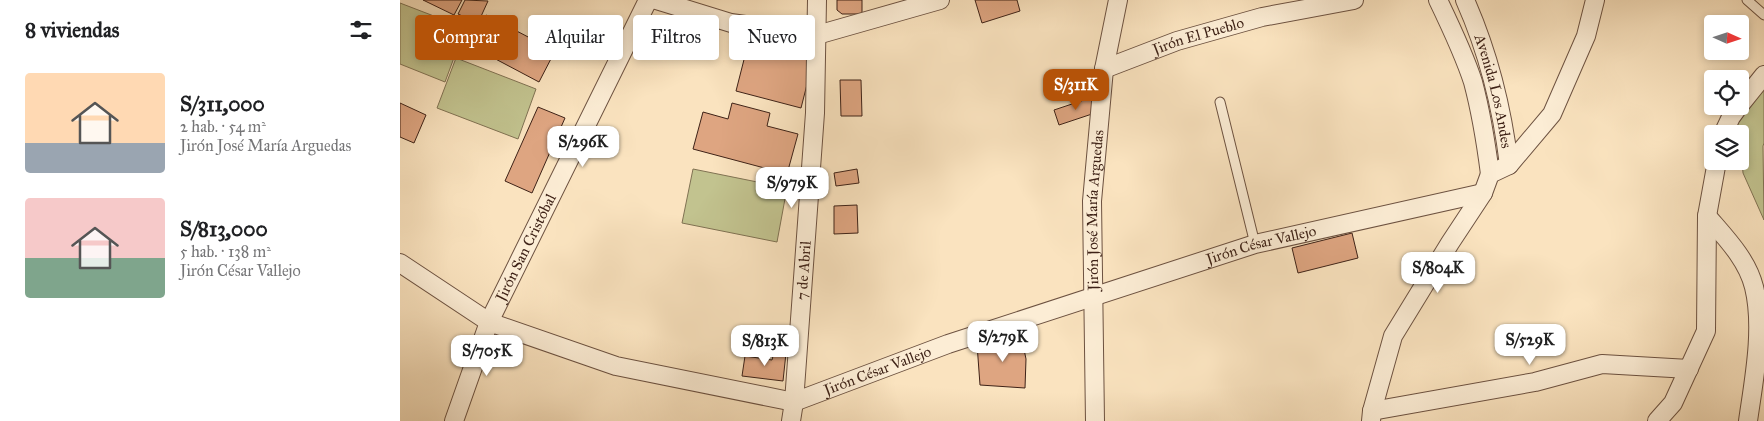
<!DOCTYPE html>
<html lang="es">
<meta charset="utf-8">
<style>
body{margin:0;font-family:"IM FELL Great Primer",serif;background:#f2f2f2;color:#202124;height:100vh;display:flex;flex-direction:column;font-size:19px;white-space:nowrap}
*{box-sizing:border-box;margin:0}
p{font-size:16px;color:#757577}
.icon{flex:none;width:28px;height:28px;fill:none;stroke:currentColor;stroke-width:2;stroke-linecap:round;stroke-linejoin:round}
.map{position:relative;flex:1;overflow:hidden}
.panel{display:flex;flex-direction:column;background:#fff;width:400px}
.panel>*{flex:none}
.banner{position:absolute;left:15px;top:15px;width:475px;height:45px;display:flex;gap:10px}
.needle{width:32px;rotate:93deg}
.buttons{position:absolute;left:1304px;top:15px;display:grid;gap:10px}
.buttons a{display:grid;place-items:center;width:45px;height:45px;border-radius:5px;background:#fff;box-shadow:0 2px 8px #0003;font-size:25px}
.price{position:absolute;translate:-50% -42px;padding:0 11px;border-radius:10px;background:#fff;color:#222;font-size:16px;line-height:32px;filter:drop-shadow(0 1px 2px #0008)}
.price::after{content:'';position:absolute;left:50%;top:30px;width:15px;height:11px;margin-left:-8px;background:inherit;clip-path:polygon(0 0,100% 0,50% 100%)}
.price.active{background:#b45309;color:#fff}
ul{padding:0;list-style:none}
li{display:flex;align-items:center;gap:15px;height:125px;padding:0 25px}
li span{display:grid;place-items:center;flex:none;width:140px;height:100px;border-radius:5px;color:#555}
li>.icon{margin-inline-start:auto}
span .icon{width:60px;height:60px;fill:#fffc;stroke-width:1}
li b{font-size:21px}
h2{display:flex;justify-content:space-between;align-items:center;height:60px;padding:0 25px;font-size:21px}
.chip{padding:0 18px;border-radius:5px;background:#fff;box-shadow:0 2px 8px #0003;font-size:18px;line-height:45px}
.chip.active{background:#b45309;color:#fff}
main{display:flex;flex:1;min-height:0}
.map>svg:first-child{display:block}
.green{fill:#c2c38f;stroke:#807253}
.building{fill:#dea581;stroke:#3e2217}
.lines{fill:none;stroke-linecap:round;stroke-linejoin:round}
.service-casing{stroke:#6d5241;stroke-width:11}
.minor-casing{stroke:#6d5241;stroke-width:20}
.service{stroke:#fcedd5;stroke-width:9}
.minor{stroke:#fcedd5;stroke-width:18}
.labels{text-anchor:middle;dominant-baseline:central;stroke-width:5;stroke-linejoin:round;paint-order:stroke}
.street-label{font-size:15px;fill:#3e2217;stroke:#fcedd5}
</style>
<main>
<section class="panel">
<h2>8 viviendas<svg class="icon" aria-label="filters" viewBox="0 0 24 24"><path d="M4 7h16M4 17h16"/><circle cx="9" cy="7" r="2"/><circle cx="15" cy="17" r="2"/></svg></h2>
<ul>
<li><span style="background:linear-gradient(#ffd9b3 70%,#9aa5b1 0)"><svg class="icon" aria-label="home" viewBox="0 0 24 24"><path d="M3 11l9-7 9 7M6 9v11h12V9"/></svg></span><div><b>S/311,000</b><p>2 hab. · 54 m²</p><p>Jirón José María Arguedas</p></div></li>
<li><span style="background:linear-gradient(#f6c9c9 60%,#7fa58c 0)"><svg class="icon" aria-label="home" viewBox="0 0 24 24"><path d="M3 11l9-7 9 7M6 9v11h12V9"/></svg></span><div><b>S/813,000</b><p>5 hab. · 138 m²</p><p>Jirón César Vallejo</p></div></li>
</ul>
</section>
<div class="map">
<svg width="1364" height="421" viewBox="0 0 1364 421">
<rect width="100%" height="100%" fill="#fae3bf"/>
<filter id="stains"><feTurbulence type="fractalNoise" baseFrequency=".004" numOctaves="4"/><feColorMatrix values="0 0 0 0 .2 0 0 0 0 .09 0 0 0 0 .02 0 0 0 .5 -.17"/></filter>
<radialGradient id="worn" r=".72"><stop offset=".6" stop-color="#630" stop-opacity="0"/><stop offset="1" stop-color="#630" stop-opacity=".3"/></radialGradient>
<path class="green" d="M0,3L65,28L45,82L0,64Z
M56,58L136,89L118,139L37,108Z
M1364,71V143L1363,146L1364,220L1343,173L1340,134H1338L1336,115Z
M293,169L387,188L377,242L282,223Z"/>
<path class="building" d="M23,0H62L54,15Z
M65,0L88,1L78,23L58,14Z
M437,0H462V14H442L437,10Z
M575,0H617L620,11L582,23Z
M86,15L155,51L139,82L71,46Z
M350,36L415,53L401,108L336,91Z
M440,80H461L462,116H441Z
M693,97L698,112L659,125L654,110Z
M0,103L26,115L14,143L0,137Z
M332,103L370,113L367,126L398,134L387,174L293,149L303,112L328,119Z
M138,107L165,118L132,193L105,181Z
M457,169L459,183L436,186L434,173Z
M457,205L458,233L434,234V206Z
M952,233L958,258L898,273L892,248Z
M621,335L626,359L625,388L580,385L577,344Z
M374,352L386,353L383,381L342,376L345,356L372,360Z"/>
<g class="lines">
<defs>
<path id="service" d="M1347,0L1364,15
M820,102L855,244"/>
<g id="minor">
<path d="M256,0L331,23L417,35L540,0"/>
<path d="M1038,0C1051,27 1064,54 1073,82C1081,112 1086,143 1090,174"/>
<path id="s1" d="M1065,0C1089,54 1102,107 1109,165"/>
<path id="s2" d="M704,69L777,41L862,17L954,0"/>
<path d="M1340,105L1364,75"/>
<path d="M1323,134L1331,117L1339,106"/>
<path d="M1307,216C1325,237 1347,259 1354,287C1364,328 1354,379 1348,421"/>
<path id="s3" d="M0,263L89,322L216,366L394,402L548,344L855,244L1083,193"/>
<path d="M972,411L1135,382L1202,364L1289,369"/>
<path id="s4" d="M54,421L89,322L248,0"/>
<path id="s5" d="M391,421L394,402L415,113L417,0"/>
<path id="s6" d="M695,421L692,201L704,69L718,0"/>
<path d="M971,421L972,411L993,336L1050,243L1083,193L1090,174L1109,165L1152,114L1186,36L1195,0"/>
<path d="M1257,421L1273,403L1306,331L1307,216L1317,161"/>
</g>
</defs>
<use href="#service" class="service-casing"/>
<use href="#minor" class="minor-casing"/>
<use href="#service" class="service"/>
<use href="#minor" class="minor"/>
</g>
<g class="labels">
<g class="street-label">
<text stroke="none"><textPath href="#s2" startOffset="100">Jirón El Pueblo</textPath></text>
<text stroke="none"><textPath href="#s1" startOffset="96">Avenida Los Andes</textPath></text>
<text stroke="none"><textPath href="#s6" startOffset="211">Jirón José María Arguedas</textPath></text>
<text stroke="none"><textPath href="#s3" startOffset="916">Jirón César Vallejo</textPath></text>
<text stroke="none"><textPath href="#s4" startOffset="188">Jirón San Cristóbal</textPath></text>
<text stroke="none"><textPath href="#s5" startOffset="151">7 de Abril</textPath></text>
<text stroke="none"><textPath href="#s3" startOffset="512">Jirón César Vallejo</textPath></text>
</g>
</g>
<rect width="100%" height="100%" filter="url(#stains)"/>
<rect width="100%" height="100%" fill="url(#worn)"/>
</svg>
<div class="buttons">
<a><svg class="needle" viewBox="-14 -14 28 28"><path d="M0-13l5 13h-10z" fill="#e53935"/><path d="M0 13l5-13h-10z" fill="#757577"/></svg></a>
<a><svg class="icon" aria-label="locate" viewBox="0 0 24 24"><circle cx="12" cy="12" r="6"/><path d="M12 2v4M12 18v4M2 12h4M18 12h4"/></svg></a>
<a><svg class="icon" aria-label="layers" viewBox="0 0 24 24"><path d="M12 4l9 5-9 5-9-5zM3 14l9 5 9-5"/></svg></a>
</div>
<b class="price active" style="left:676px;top:111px">S/311K</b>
<b class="price" style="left:183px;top:168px">S/296K</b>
<b class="price" style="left:392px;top:209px">S/979K</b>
<b class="price" style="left:1038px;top:294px">S/804K</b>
<b class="price" style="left:603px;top:363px">S/279K</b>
<b class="price" style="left:1130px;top:366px">S/529K</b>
<b class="price" style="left:365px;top:367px">S/813K</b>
<b class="price" style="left:87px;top:377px">S/705K</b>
<div class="banner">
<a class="chip active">Comprar</a>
<a class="chip">Alquilar</a>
<a class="chip">Filtros</a>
<a class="chip">Nuevo</a>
</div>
</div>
</main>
